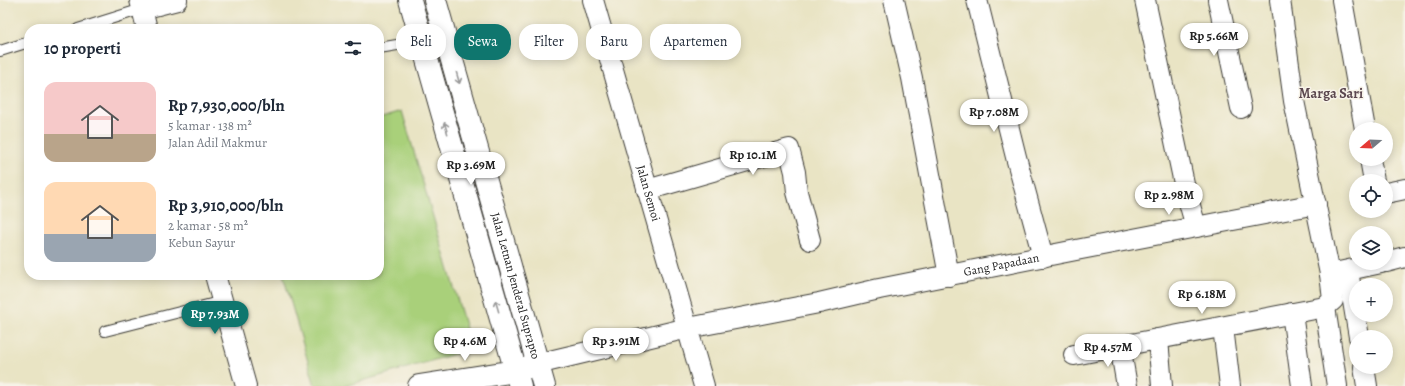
<!DOCTYPE html>
<html lang="id">
<meta charset="utf-8">
<style>
body{margin:0;font-family:Alegreya,serif;background:#f6f6f7;color:#1f2937;height:100vh;display:flex;flex-direction:column;font-size:15px;white-space:nowrap}
*{box-sizing:border-box;margin:0}
p{font-size:13px;color:#747a83}
.icon{flex:none;width:22px;height:22px;fill:none;stroke:currentColor;stroke-width:2;stroke-linecap:round;stroke-linejoin:round}
.map{position:relative;flex:1;overflow:hidden}
.side{position:absolute;left:24px;top:24px;width:360px;height:256px;display:flex;flex-direction:column;background:#fff;border-radius:16px;box-shadow:0 2px 10px #0003}
.side>*{flex:none}
.hud{position:absolute;left:396px;top:24px;width:380px;height:36px;display:flex;gap:8px}
.needle{width:26px;rotate:251deg}
.buttons{position:absolute;left:1349px;top:122px;display:grid;gap:8px}
.buttons a{display:grid;place-items:center;width:44px;height:44px;border-radius:50%;background:#fff;box-shadow:0 2px 10px #0003;font-size:20px}
.price{position:absolute;translate:-50% -34px;padding:0 9px;border-radius:14px;background:#fff;color:#222;font-size:13px;line-height:26px;filter:drop-shadow(0 1px 2px #0008)}
.price::after{content:'';position:absolute;left:50%;top:24px;width:12px;height:9px;margin-left:-6px;background:inherit;clip-path:polygon(0 0,100% 0,50% 100%)}
.price.selected{background:#0f766e;color:#fff}
ul{padding:0;list-style:none}
li{display:flex;align-items:center;gap:12px;height:100px;padding:0 20px}
li span{display:grid;place-items:center;flex:none;width:112px;height:80px;border-radius:12px;color:#555}
li>.icon{margin-inline-start:auto}
span .icon{width:48px;height:48px;fill:#fffc;stroke-width:1}
li b{font-size:17px}
h2{display:flex;justify-content:space-between;align-items:center;height:48px;padding:0 20px;font-size:17px}
.pill{padding:0 14px;border-radius:16px;background:#fff;box-shadow:0 2px 10px #0003;font-size:14px;line-height:36px}
.pill.selected{background:#0f766e;color:#fff}
.map>svg:first-child{display:block}
.green{fill:#a9d07a;stroke:#62764b}
.lines{fill:none;stroke-linecap:round;stroke-linejoin:round}
.lane-casing{stroke:#3b3a35;stroke-width:12}
.street-casing{stroke:#3b3a35;stroke-width:22}
.secondary-casing{stroke:#3b3a35;stroke-width:24}
.lane{stroke:#fff;stroke-width:10}
.street{stroke:#fff;stroke-width:20}
.secondary{stroke:#fff;stroke-width:22}
.oneway{stroke:#999}
.labels{text-anchor:middle;dominant-baseline:central;stroke-width:3;stroke-linejoin:round;paint-order:stroke}
.street-label{font-size:12px;fill:#1c1c1c;stroke:#f7f3e8}
.quarter-label{font-size:14px;font-weight:bold;fill:#5b474f;stroke:#f7f3e8}
</style>
<div class="map">
<svg width="1405" height="386" viewBox="0 0 1405 386">
<rect width="100%" height="100%" fill="#f7f3e8"/>
<filter id="ink" filterUnits="userSpaceOnUse"><feTurbulence type="fractalNoise" baseFrequency=".025" numOctaves="2"/><feDisplacementMap in="SourceGraphic" scale="8" xChannelSelector="R" yChannelSelector="G"/><feConvolveMatrix kernelMatrix="1 2 1 2 8 2 1 2 1" color-interpolation-filters="sRGB"/></filter>
<filter id="wash" filterUnits="userSpaceOnUse"><feTurbulence type="fractalNoise" baseFrequency=".012" numOctaves="4" result="noise"/><feDisplacementMap in="SourceGraphic" scale="16" xChannelSelector="R" yChannelSelector="G"/><feGaussianBlur stdDeviation="0.9" result="paint"/><feColorMatrix in="noise" values="0 0 0 0 0 0 0 0 0 0 0 0 0 0 0 0 0 1.4 0 .05"/><feComposite in="paint" operator="in"/></filter>
<g filter="url(#wash)">
<rect width="100%" height="100%" fill="#e9e4c4"/>
<path class="green" d="M402,111L472,349L345,386H315L283,275H379V118Z"/>
</g>
<g filter="url(#ink)">
<g class="lines">
<defs>
<path id="lane" d="M78,29L142,9
M379,48L421,41
M0,51L29,42
M105,331L223,301"/>
<g id="street">
<path d="M140,0L147,29"/>
<path id="s1" d="M593,0L704,386"/>
<path d="M894,0L912,78L949,276"/>
<path d="M977,0L1016,157L1043,257"/>
<path d="M1145,0L1185,188L1196,227"/>
<path d="M1218,0L1241,108"/>
<path d="M1280,0L1294,101L1330,274L1381,263"/>
<path d="M1342,0L1365,129"/>
<path d="M142,9L177,0"/>
<path d="M1370,159L1374,181"/>
<path d="M647,190L789,149L795,172L797,192L810,240"/>
<path d="M1386,193L1405,189"/>
<path d="M1386,262L1405,257"/>
<path d="M1348,271L1359,337"/>
<path d="M215,275L246,386"/>
<path d="M1325,307L1337,386"/>
<path d="M1292,313L1302,386"/>
<path d="M1223,327L1230,386"/>
<path d="M1158,339L1162,386"/>
<path d="M1120,346L1127,386"/>
<path d="M1074,355L1325,307L1333,300L1330,274"/>
<path id="s2" d="M537,364L688,328L819,303L879,289L1076,250L1316,204"/>
<path d="M1364,367L1367,386"/>
</g>
<g id="secondary">
<path d="M410,0L520,386"/>
<path id="s3" d="M435,0L544,386"/>
<path d="M419,386L515,371L528,367"/>
</g>
</defs>
<use href="#lane" class="lane-casing"/>
<use href="#street" class="street-casing"/>
<use href="#secondary" class="secondary-casing"/>
<use href="#lane" class="lane"/>
<use href="#street" class="street"/>
<use href="#secondary" class="secondary"/>
</g>
<defs><path id="oneway-shaft" d="M-6 0H5M1.5-3L5.5 0L1.5 3" fill="none" stroke-width="1.6" stroke-linecap="round" stroke-linejoin="round"/></defs>
<g class="oneway">
<use href="#oneway-shaft" transform="translate(458 78) rotate(74)"/>
<use href="#oneway-shaft" transform="translate(446 128) rotate(-106)"/>
<use href="#oneway-shaft" transform="translate(497 306) rotate(-106)"/>
</g>
</g>
<g class="labels">
<g class="street-label">
<text stroke="none"><textPath href="#s1" startOffset="201">Jalan Semoi</textPath></text>
<text stroke="none"><textPath href="#s2" startOffset="475">Gang Papadaan</textPath></text>
<text stroke="none"><textPath href="#s3" startOffset="297">Jalan Letnan Jenderal Suprapto</textPath></text>
</g>
<g class="quarter-label">
<text x="1331" y="93">Marga Sari</text>
</g>
</g>
</svg>
<div class="buttons">
<a><svg class="needle" viewBox="-14 -14 28 28"><path d="M0-13l5 13h-10z" fill="#e53935"/><path d="M0 13l5-13h-10z" fill="#747a83"/></svg></a>
<a><svg class="icon" aria-label="locate" viewBox="0 0 24 24"><circle cx="12" cy="12" r="6"/><path d="M12 2v4M12 18v4M2 12h4M18 12h4"/></svg></a>
<a><svg class="icon" aria-label="layers" viewBox="0 0 24 24"><path d="M12 4l9 5-9 5-9-5zM3 14l9 5 9-5"/></svg></a>
<a>+</a>
<a>−</a>
</div>
<b class="price" style="left:1214px;top:57px">Rp 5.66M</b>
<b class="price" style="left:994px;top:133px">Rp 7.08M</b>
<b class="price" style="left:753px;top:176px">Rp 10.1M</b>
<b class="price" style="left:471px;top:186px">Rp 3.69M</b>
<b class="price" style="left:1169px;top:216px">Rp 2.98M</b>
<b class="price" style="left:1202px;top:315px">Rp 6.18M</b>
<b class="price selected" style="left:215px;top:335px">Rp 7.93M</b>
<b class="price" style="left:465px;top:362px">Rp 4.6M</b>
<b class="price" style="left:616px;top:362px">Rp 3.91M</b>
<b class="price" style="left:1108px;top:368px">Rp 4.57M</b>
<div class="hud">
<a class="pill">Beli</a>
<a class="pill selected">Sewa</a>
<a class="pill">Filter</a>
<a class="pill">Baru</a>
<a class="pill">Apartemen</a>
</div>
<section class="side">
<h2>10 properti<svg class="icon" aria-label="filters" viewBox="0 0 24 24"><path d="M4 7h16M4 17h16"/><circle cx="9" cy="7" r="2"/><circle cx="15" cy="17" r="2"/></svg></h2>
<ul>
<li><span style="background:linear-gradient(#f6c9c9 65%,#b9a48a 0)"><svg class="icon" aria-label="home" viewBox="0 0 24 24"><path d="M3 11l9-7 9 7M6 9v11h12V9"/></svg></span><div><b>Rp 7,930,000/bln</b><p>5 kamar · 138 m²</p><p>Jalan Adil Makmur</p></div></li>
<li><span style="background:linear-gradient(#ffd9b3 65%,#9aa5b1 0)"><svg class="icon" aria-label="home" viewBox="0 0 24 24"><path d="M3 11l9-7 9 7M6 9v11h12V9"/></svg></span><div><b>Rp 3,910,000/bln</b><p>2 kamar · 58 m²</p><p>Kebun Sayur</p></div></li>
</ul>
</section>
</div>
